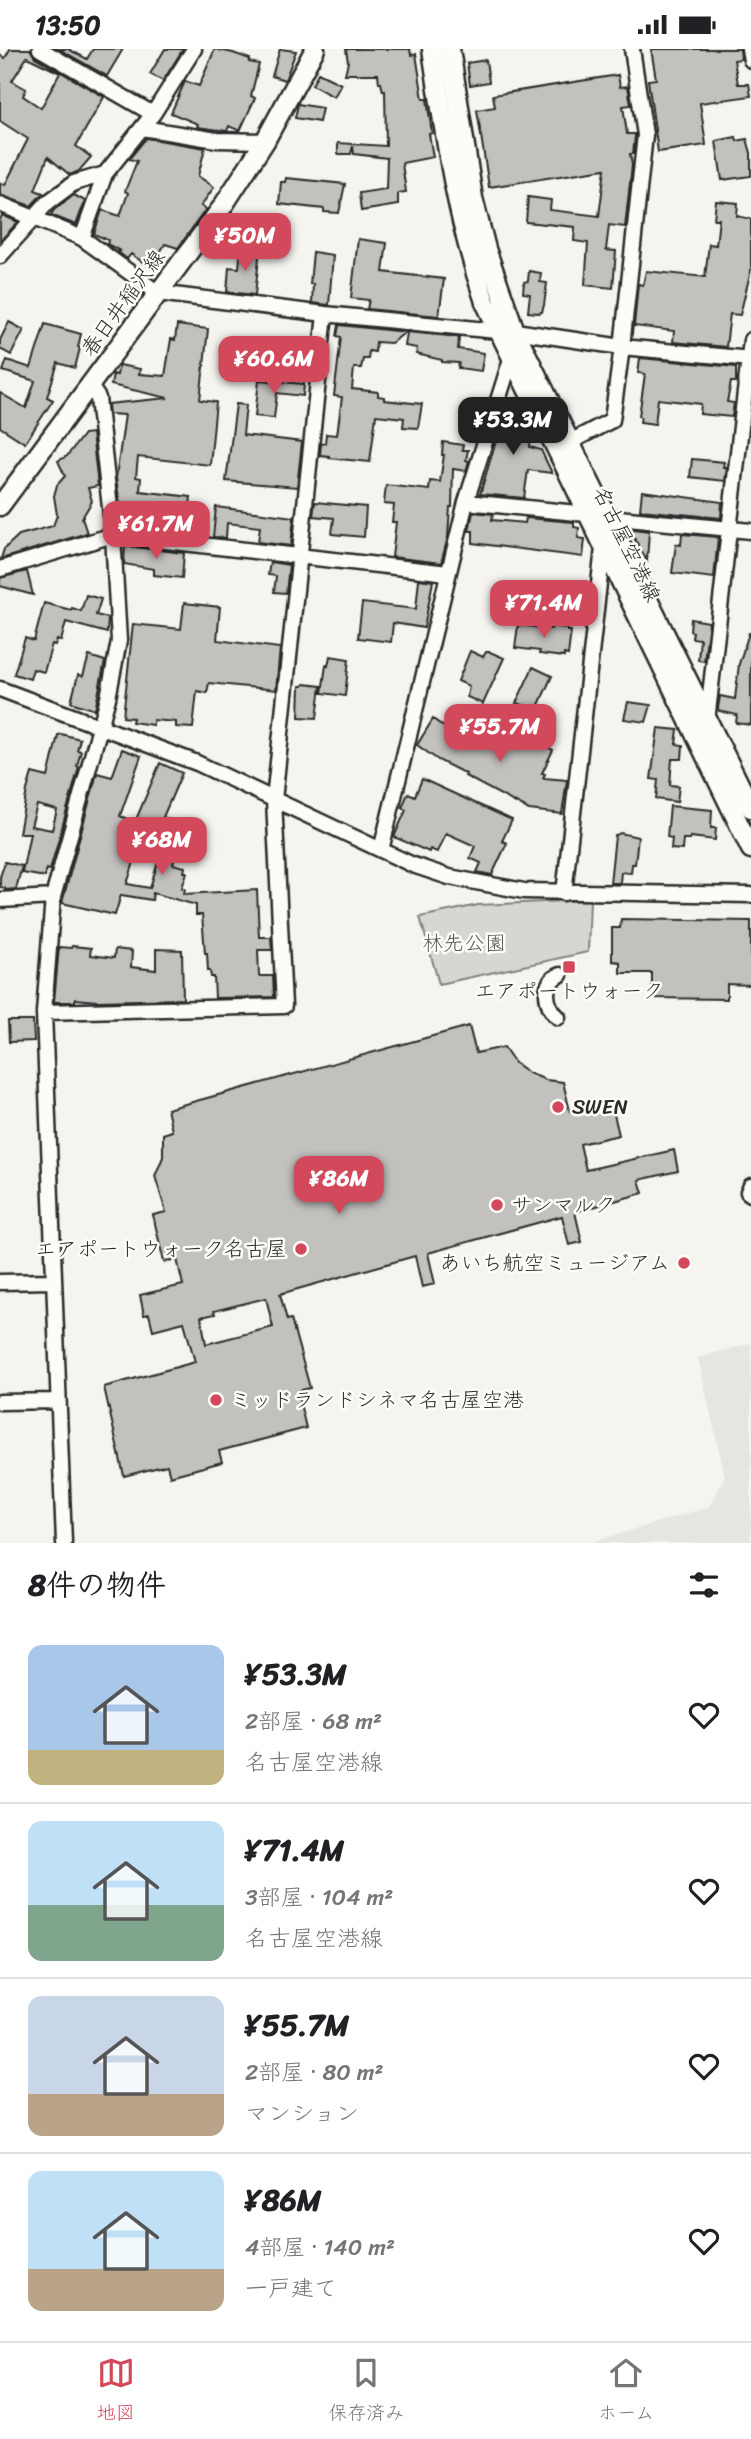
<!DOCTYPE html>
<html lang="ja">
<meta charset="utf-8">
<style>
body{margin:0;font-family:Sriracha,"Klee One",sans-serif;background:#f6f6f6;color:#202124;height:100vh;display:flex;flex-direction:column;font-size:26px;white-space:nowrap}
*{box-sizing:border-box;margin:0}
p{font-size:23px;color:#757577}
.icon{flex:none;width:38px;height:38px;fill:none;stroke:currentColor;stroke-width:2;stroke-linecap:round;stroke-linejoin:round}
.map{position:relative;height:1494px;overflow:hidden}
.panel{display:flex;flex-direction:column;background:#fff;flex:1}
.panel>*{flex:none}
.price{position:absolute;translate:-50% -60px;padding:0 16px;border-radius:14px;background:#d1495b;color:#fff;font-size:23px;line-height:46px;filter:drop-shadow(0 2px 4px #0008)}
.price::after{content:'';position:absolute;left:50%;top:42px;width:21px;height:16px;margin-left:-10px;background:inherit;clip-path:polygon(0 0,100% 0,50% 100%)}
.price.active{background:#222;color:#fff}
ul{padding:0;list-style:none}
li{display:flex;align-items:center;gap:21px;height:175px;padding:0 28px}
li+li{border-top:2px solid #e0e0e0}
li span{display:grid;place-items:center;flex:none;width:196px;height:140px;border-radius:14px;color:#555}
li>.icon{margin-inline-start:auto}
span .icon{width:84px;height:84px;fill:#fffc;stroke-width:1}
li b{font-size:30px}
h2{display:flex;justify-content:space-between;align-items:center;height:84px;padding:0 28px;font-size:30px}
.status{display:flex;justify-content:space-between;align-items:center;height:49px;padding:0 35px;background:#fff;direction:ltr}
.status svg{height:19px;fill:currentColor}
.tabs{display:flex;justify-content:space-around;align-items:center;height:98px;border-top:2px solid #e0e0e0;background:#fff;font-size:19px;color:#757577}
.tabs a{display:grid;justify-items:center;gap:4px}
.tabs .active{color:#d1495b}
.map>svg:first-child{display:block}
.built{fill:#e6e5e0}
.green{fill:#d7d6d2;stroke:#81807e;stroke-width:2}
.building{fill:#c2c1be;stroke:#2b2b2b;stroke-width:2;fill-rule:evenodd}
.lines{fill:none;stroke-linecap:round;stroke-linejoin:round}
.minor-casing{stroke:#2b2b2b;stroke-width:19}
.major-casing{stroke:#2b2b2b;stroke-width:23}
.minor{stroke:#fdfcf7;stroke-width:14}
.major{stroke:#fdfcf7;stroke-width:18}
.poi-dot{fill:#d1495b;stroke:#fdfcf7;stroke-width:2.5}
.labels{text-anchor:middle;dominant-baseline:central;stroke-width:5;stroke-linejoin:round;paint-order:stroke}
.street-label{font-size:21px;fill:#2b2b2b;stroke:#fdfcf7}
.park-label{font-size:21px;fill:#565655;stroke:#fdfcf7}
.poi-label{font-size:21px;fill:#2b2b2b;stroke:#fdfcf7;text-anchor:start}
</style>
<div class="status"><b>13:50</b><svg viewBox="0 0 49 12"><path d="M0 12V9h3v3zM5 12V6h3v6zM10 12V3h3v9zM15 12V0h3v12zM26 1h20v11H26zM47 4h2v5h-2z"/></svg></div>
<div class="map">
<svg width="751" height="1494" viewBox="0 0 751 1494">
<rect width="100%" height="100%" fill="#f5f4ef"/>
<filter id="ink" filterUnits="userSpaceOnUse"><feTurbulence type="fractalNoise" baseFrequency=".0143" numOctaves="2"/><feDisplacementMap in="SourceGraphic" scale="14" xChannelSelector="R" yChannelSelector="G"/><feConvolveMatrix kernelMatrix="1 2 1 2 8 2 1 2 1" color-interpolation-filters="sRGB"/></filter>
<g filter="url(#ink)">
<path class="built" d="M751,1294V1494H589L709,1458L725,1427L698,1309Z"/>
<path class="green" d="M590,851L588,903L439,935L420,868L478,856Z"/>
<path class="building" d="M10,0H30L35,8L104,48L76,97L91,108L79,122L70,126L48,108L35,141L43,144L31,157L0,146V134L5,136L28,90L0,72V6L5,9ZM27,8L60,24L41,59L23,47L26,40L12,32Z
M59,0H68L87,10L93,0H123L107,27Z
M165,0H183L163,32L150,25Z
M215,0L233,4L250,10L249,13L259,15L251,47L255,49L240,82L229,77L227,82L197,78L198,75L171,64L185,32L199,37Z
M280,0L296,2L285,31L272,27Z
M346,0H410L411,6L416,5L423,50H427L432,84L429,85L433,108L402,114L406,143L398,144V156L361,162L359,144L386,140L387,109L354,105L353,97L351,105H338V94L386,97L385,41L383,42L381,34H379L378,25H345L348,13Z
M651,0H740L741,10L734,11L738,35H749L751,47L700,54L706,96L658,103L648,31L656,30Z
M486,11L489,33L470,36L467,14Z
M318,24L341,35L334,48L312,36Z
M618,26L620,38L628,37L631,56L623,57L627,85H635V87L633,105H630L632,116L625,178L609,176L606,201L616,202L613,239L585,236L588,194L574,192L575,178L526,173L528,148L551,151L550,161L599,167L605,120L489,138L477,61L495,58L493,46Z
M298,55L322,59L319,73L295,69Z
M736,88L737,92L747,90L751,104V127L722,131L716,92Z
M146,89L205,99L198,127L214,138L201,157L206,160L178,199L165,195L151,219L131,205L127,210L118,203L120,202L107,195L108,191L94,185L102,161L120,167L128,144L125,142L137,112L129,110Z
M286,129L345,135L339,164L324,163V160L279,155L281,133H285Z
M74,146L85,152L76,176L51,166L54,161Z
M716,152L738,154L737,167L751,170V221L740,266L730,265L726,298L673,293L674,282L634,277L638,235L643,236L646,222L705,228L709,195L716,196L719,170H714Z
M2,166L18,173L0,192V171Z
M358,190L387,194L383,223L444,230L439,267L367,260L369,251L351,249Z
M249,198L260,199L255,246L227,243L229,218L239,219L241,199Z
M313,203L333,206L329,256L312,254L313,235H310Z
M529,222L541,224L540,233L547,234L544,256L542,263L539,264L528,263L530,245L523,244L524,233L528,232Z
M9,273L24,281L11,306L0,300V291Z
M45,275L81,285L78,298L80,299L75,319L58,314L47,348L53,351L25,394L0,378V344L26,359L35,332L3,322L7,311L31,319Z
M177,276L208,280L200,351L216,353L210,416L138,408L136,428L141,429L140,442L191,448L187,485L127,478L128,476L123,475L116,429L125,366L109,365L108,355L168,349L111,336L113,325L117,326L119,316L140,320L139,325L165,327L171,290L175,291Z
M339,276L406,283L391,294L376,293L375,303L369,302L368,310H363L361,319H354L352,340L378,343V347L384,348V351L422,355L418,379L403,378L404,369L376,366L370,413L329,409V407L320,406L321,395L325,394L326,385L337,386L342,348L334,347L341,288L337,287Z
M407,283L459,288L458,300L484,304L481,322L458,319L459,314L442,313V311L416,305L417,299L405,297Z
M640,309L736,318V333H731L727,353L734,354L732,368L700,365L701,355L658,350L655,375L640,373L641,368L639,367L645,325L638,324Z
M259,331L304,335L303,347L277,344L274,369L255,367Z
M508,352L519,353L531,381L530,398L541,401L552,424L528,421L524,449L480,445Z
M236,355L246,356L243,386L302,393L297,438L226,432Z
M92,384L98,437L88,439L92,452L82,469L87,484L1,510L4,500L19,486L53,477L57,466L54,447L57,436L65,427L58,412L67,407L84,385Z
M443,393L463,396L462,401H468L466,411L469,412L466,422L453,420L452,458H450L448,488L441,514L392,508L396,473H392L394,456L384,455L386,436L429,441L430,432L440,433L444,406H442Z
M692,410L724,413L723,418H727L725,432L690,428Z
M642,442L722,453L721,469L640,461Z
M315,453L366,458L364,488L332,485L334,469L313,467Z
M216,458L294,468L291,497L258,493L260,478L227,474L226,489L213,488Z
M473,463L493,465L492,471L525,474L526,469L574,473V478L579,479L578,489L585,490L583,508L473,494V482H469Z
M634,480L649,482L647,512L632,485Z
M682,485L718,488L714,529L672,524L676,495L681,496Z
M125,497L184,504L182,529L154,526V520L124,515Z
M270,513L289,516L286,544L274,543L276,527L268,526Z
M27,522L33,546L0,537V529Z
M419,530L433,532L424,579L393,574L391,593L358,589L362,554L416,560Z
M86,546L101,550L96,566L108,569L107,584L66,573L61,592L57,591L55,596L52,595L44,623L33,620L30,630L14,625L25,589L34,592L44,554L71,561L72,559L81,562Z
M184,554L220,558L217,591L280,599L276,641L209,634L207,644L197,642L193,679L176,678V673L153,671V676L132,673L133,669L123,668L133,575L181,580Z
M691,570L709,573L704,612L698,611L700,590L692,589L693,583L690,582Z
M518,576L551,580L552,577L567,579V582H571L568,606L564,605V608L539,605L540,602L515,599Z
M749,584H751V676L736,674L737,666L719,662L718,659L720,647L735,650L739,615Z
M470,602L483,608L486,603H490L504,609L483,655L467,648L469,637L458,632Z
M89,607L105,612L95,661L71,653L78,626L83,627Z
M330,607L349,610L345,647L322,644L326,616L328,617Z
M533,618L552,627L537,660L516,654Z
M304,635L321,637L317,669L299,668L300,637H303Z
M628,653L651,656L646,673L624,670Z
M484,668L553,701L542,724L545,725L543,729L567,731L562,765L529,761L465,727L466,725L438,711L417,696L433,670L468,696Z
M658,679L678,681L676,695L683,696L682,710H672L670,736L679,737L677,753L656,750L658,731L651,730Z
M61,685L80,690L77,701L81,702L77,717L79,718L50,821L46,820L45,828L22,824L30,784H19L27,741L32,724L48,728L58,686ZM37,756L57,761L52,781L31,777Z
M122,700L141,707L120,767L135,773L160,714L182,724L163,768L178,776L174,788L177,789L171,805L176,806L173,815L185,818L184,823H187L182,839L185,840L184,845L257,841L259,888H271L272,901H258L259,927H273L274,948L215,949L214,928H211L210,922H208L207,904H205L202,866H196V856L153,844L152,851L121,846L115,866L62,854L97,724L112,728ZM136,807L158,813L150,839L127,835Z
M422,730L512,771L502,792L507,794L492,826L477,823L481,814L470,809L475,797L446,784L437,803L430,800L429,803L394,788L406,761L402,759L408,744L415,747Z
M670,757L712,761L711,779H716L715,791L690,788V790H683L682,801L671,800L672,789L667,788Z
M620,784L638,788L635,815H632L631,824L621,823L620,834H610L615,787Z
M5,813L22,817L16,840L5,841V839L0,838V828Z
M621,870L751,872V936L727,935V950L652,949V924H620V913L612,912V879H620Z
M72,897L91,899L90,906L114,909L115,900L132,902L131,918L156,921V900L182,901L183,950L97,952L75,950V953H54L59,898L71,899Z
M8,972H33L34,992L9,993Z
M469,977L476,1004L504,998L515,1014L529,1024L546,1031L563,1033L570,1062L611,1053L619,1086L580,1095L586,1121L674,1101L678,1122L639,1131L643,1144L575,1163L582,1193L569,1196L562,1167L428,1204L435,1235L422,1238L415,1207L280,1245L287,1271L291,1270L310,1339L297,1342L306,1379L219,1402L222,1413L170,1427L167,1416L124,1427L104,1338L195,1313L184,1273L153,1281L149,1265L144,1266L140,1246L183,1236L177,1210L164,1213L153,1166L166,1163L155,1127L163,1108V1085L172,1082L167,1060ZM266,1249L273,1278L206,1295L201,1268L215,1265L214,1262Z"/>
<g class="lines">
<defs>
<path id="minor" d="M40,0L153,65
M194,0L153,65L105,125L82,189L158,244L325,265L497,282
M749,0L751,11
M142,79L217,91L265,92
M0,155L82,189
M0,207L47,154L74,134L105,125
M515,282L622,298L751,310
M570,393L612,371L622,298L645,86L632,0
M466,453L587,465
M608,468L751,482
M0,520L113,486L448,524
M0,640L197,714L381,801L413,816L449,828L524,842L751,846
M707,672L751,291
M381,801L466,453L511,310
M564,844L603,499
M0,851L53,848
M44,963L53,848L108,649L119,592L113,486L98,349L90,337
M558,968C545,957 541,933 560,926
M751,1137L748,1143L751,1145
M0,1233L53,1232
M0,1353L58,1352
M64,1494L44,963L284,957L274,751L325,265"/>
<path id="major" d="M432,0C445,88 456,168 485,253L751,800
M450,0L473,149L486,200L515,282L751,759
M0,457L223,157L265,92L315,0"/>
</defs>
<use href="#minor" class="minor-casing"/>
<use href="#major" class="major-casing"/>
<use href="#minor" class="minor"/>
<use href="#major" class="major"/>
</g>
</g>
<g class="poi-dot">
<rect x="562" y="911" width="14" height="14" rx="3.5"/>
<circle cx="558" cy="1058" r="7"/>
<circle cx="497" cy="1156" r="7"/>
<circle cx="301" cy="1200" r="7"/>
<circle cx="684" cy="1214" r="7"/>
<circle cx="216" cy="1351" r="7"/>
</g>
<g class="labels">
<g class="street-label">
<text transform="translate(123 254) rotate(-54)">春日井稲沢線</text>
<text transform="translate(627 495) rotate(64)">名古屋空港線</text>
</g>
<g class="park-label">
<text x="464" y="894">林先公園</text>
</g>
<g class="poi-label">
<text x="569" y="942" text-anchor="middle">エアポートウォーク</text>
<text x="572" y="1058">SWEN</text>
<text x="511" y="1156">サンマルク</text>
<text x="287" y="1200" text-anchor="end">エアポートウォーク名古屋</text>
<text x="670" y="1214" text-anchor="end">あいち航空ミュージアム</text>
<text x="230" y="1351">ミッドランドシネマ名古屋空港</text>
</g>
</g>
</svg>
<b class="price" style="left:245px;top:224px">¥50M</b>
<b class="price" style="left:274px;top:347px">¥60.6M</b>
<b class="price active" style="left:513px;top:408px">¥53.3M</b>
<b class="price" style="left:156px;top:512px">¥61.7M</b>
<b class="price" style="left:544px;top:591px">¥71.4M</b>
<b class="price" style="left:500px;top:715px">¥55.7M</b>
<b class="price" style="left:162px;top:828px">¥68M</b>
<b class="price" style="left:339px;top:1167px">¥86M</b>
</div>
<section class="panel">
<h2>8件の物件<svg class="icon" aria-label="filters" viewBox="0 0 24 24"><path d="M4 7h16M4 17h16"/><circle cx="9" cy="7" r="2"/><circle cx="15" cy="17" r="2"/></svg></h2>
<ul>
<li><span style="background:linear-gradient(#a9c7e8 75%,#c2b280 0)"><svg class="icon" aria-label="home" viewBox="0 0 24 24"><path d="M3 11l9-7 9 7M6 9v11h12V9"/></svg></span><div><b>¥53.3M</b><p>2部屋 · 68 m²</p><p>名古屋空港線</p></div><svg class="icon" aria-label="heart" viewBox="0 0 24 24"><path d="M12 20l-8-8c-3-5 5-10 8-4 3-6 11-1 8 4z"/></svg></li>
<li><span style="background:linear-gradient(#bfe0f5 60%,#7fa58c 0)"><svg class="icon" aria-label="home" viewBox="0 0 24 24"><path d="M3 11l9-7 9 7M6 9v11h12V9"/></svg></span><div><b>¥71.4M</b><p>3部屋 · 104 m²</p><p>名古屋空港線</p></div><svg class="icon" aria-label="heart" viewBox="0 0 24 24"><path d="M12 20l-8-8c-3-5 5-10 8-4 3-6 11-1 8 4z"/></svg></li>
<li><span style="background:linear-gradient(#c9d6e8 70%,#b9a48a 0)"><svg class="icon" aria-label="home" viewBox="0 0 24 24"><path d="M3 11l9-7 9 7M6 9v11h12V9"/></svg></span><div><b>¥55.7M</b><p>2部屋 · 80 m²</p><p>マンション</p></div><svg class="icon" aria-label="heart" viewBox="0 0 24 24"><path d="M12 20l-8-8c-3-5 5-10 8-4 3-6 11-1 8 4z"/></svg></li>
<li><span style="background:linear-gradient(#bfe0f5 70%,#b9a48a 0)"><svg class="icon" aria-label="home" viewBox="0 0 24 24"><path d="M3 11l9-7 9 7M6 9v11h12V9"/></svg></span><div><b>¥86M</b><p>4部屋 · 140 m²</p><p>一戸建て</p></div><svg class="icon" aria-label="heart" viewBox="0 0 24 24"><path d="M12 20l-8-8c-3-5 5-10 8-4 3-6 11-1 8 4z"/></svg></li>
</ul>
</section>
<nav class="tabs">
<a class="active"><svg class="icon" aria-label="map" viewBox="0 0 24 24"><path d="M3 6l6-2 6 2 6-2v14l-6 2-6-2-6 2zM9 4v14M15 6v14"/></svg>地図</a>
<a><svg class="icon" aria-label="saved" viewBox="0 0 24 24"><path d="M7 4h10v16l-5-4-5 4z"/></svg>保存済み</a>
<a><svg class="icon" aria-label="home" viewBox="0 0 24 24"><path d="M3 11l9-7 9 7M6 9v11h12V9"/></svg>ホーム</a>
</nav>
